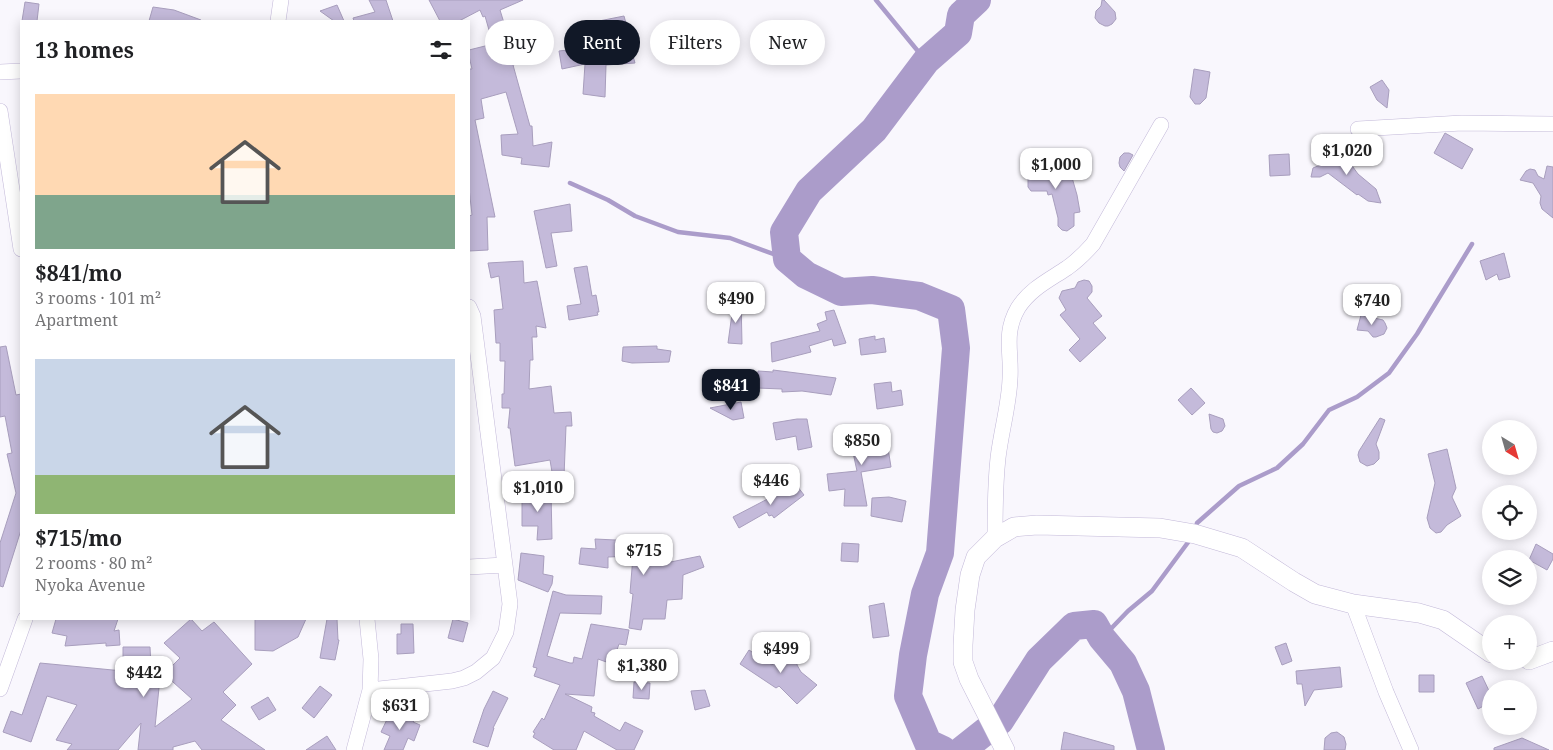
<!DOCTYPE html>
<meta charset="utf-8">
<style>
body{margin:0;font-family:"Noto Serif",serif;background:#f6f6f6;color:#202124;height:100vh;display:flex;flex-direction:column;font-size:19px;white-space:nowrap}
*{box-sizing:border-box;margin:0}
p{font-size:16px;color:#757577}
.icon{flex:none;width:28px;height:28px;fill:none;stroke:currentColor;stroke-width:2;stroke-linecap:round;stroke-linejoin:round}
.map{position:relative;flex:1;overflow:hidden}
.details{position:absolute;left:20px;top:20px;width:450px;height:600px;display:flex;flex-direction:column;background:#fff;border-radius:0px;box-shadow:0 2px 12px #0003}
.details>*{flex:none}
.guide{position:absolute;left:485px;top:20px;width:475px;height:45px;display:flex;gap:10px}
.needle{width:32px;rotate:143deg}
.controls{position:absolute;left:1482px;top:420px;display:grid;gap:10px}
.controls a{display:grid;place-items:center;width:55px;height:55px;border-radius:50%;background:#fff;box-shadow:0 2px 12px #0003;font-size:25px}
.price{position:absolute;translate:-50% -42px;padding:0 11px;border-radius:10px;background:#fff;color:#222;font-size:16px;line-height:32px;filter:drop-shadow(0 1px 2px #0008)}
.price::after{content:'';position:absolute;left:50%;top:30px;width:15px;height:11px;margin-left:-8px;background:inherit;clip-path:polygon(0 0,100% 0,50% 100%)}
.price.on{background:#111827;color:#fff}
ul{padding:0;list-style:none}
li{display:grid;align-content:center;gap:10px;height:265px;padding:0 15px}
li span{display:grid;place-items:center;height:155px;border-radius:0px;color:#555}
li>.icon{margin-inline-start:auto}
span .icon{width:90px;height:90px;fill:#fffc;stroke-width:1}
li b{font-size:21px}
h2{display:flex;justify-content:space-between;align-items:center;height:60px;padding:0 15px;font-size:21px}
.tag{padding:0 18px;border-radius:22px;background:#fff;box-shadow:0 2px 12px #0003;font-size:18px;line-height:45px}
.tag.on{background:#111827;color:#fff}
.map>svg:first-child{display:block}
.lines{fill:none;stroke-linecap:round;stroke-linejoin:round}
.stream{stroke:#ab9cca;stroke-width:4.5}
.river{stroke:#ab9cca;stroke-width:28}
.building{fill:#c4bada;stroke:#a89ebd}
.minor-casing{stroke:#c2b8d8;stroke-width:16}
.tertiary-casing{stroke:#c2b8d8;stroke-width:20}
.minor{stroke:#fff;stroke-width:15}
.tertiary{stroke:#fff;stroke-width:19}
</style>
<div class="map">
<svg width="1553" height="750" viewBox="0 0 1553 750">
<rect width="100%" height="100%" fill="#f9f7fd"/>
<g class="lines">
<path class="stream" d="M876,0L926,61
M570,183L608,200L635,216L678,232L730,238L787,259
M1195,531L1197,523L1239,486L1277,468L1303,444L1329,410L1357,397L1389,373L1417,334L1472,244
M1102,638L1128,611L1152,591L1192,537"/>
<path class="river" d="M1000,721L1039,660L1074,626L1094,624L1102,638L1123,663L1136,691L1151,750
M943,750L928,743L908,696L913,655L925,594L940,553L956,348L951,309L919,296L872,290L841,292L806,275L787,259L784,232L809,191L874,130L926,61L958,33L961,15L977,0
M962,750L986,731"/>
</g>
<path class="building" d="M369,0H386L393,21H354L353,18L375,12Z
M429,0H523L500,10L508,36L529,30L537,58L513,65L530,126H532L533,146L552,142L549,167L521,164L522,158L502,155L501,135L518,134L506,92L481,99L484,118L475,120L495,217H487L488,250L469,251V216L472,215L469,188V69H472L469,56V50L493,44L485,16L483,17L480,10L459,21H440Z
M1102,0H1104L1115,12L1116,19L1112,24L1108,26H1105L1099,23L1095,18L1096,11L1101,6Z
M25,2L39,4L37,21H22Z
M337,5L344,21H334L320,11Z
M153,7L174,10L201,20V21H149Z
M624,16L630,38H628L635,63L606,65L605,97L583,94L585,64L562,69L559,51L592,47L589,23Z
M1194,69L1210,72L1206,98L1200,104H1195L1190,97Z
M1382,80L1389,90L1387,108L1377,100L1370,87Z
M1445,133L1473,149L1462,169L1434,153Z
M1340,149L1358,174L1376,189L1381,203L1368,201L1358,194L1357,195L1328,173L1320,177H1311L1313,168L1330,161L1328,158Z
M1124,153H1129L1133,155L1124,171L1120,167L1119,163L1120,157Z
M1289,154L1290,175L1270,176L1269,155Z
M1052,160L1057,162L1059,164L1064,176L1071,174L1077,195L1080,212L1074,213V226L1067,231L1062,230L1058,226V218L1052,194L1048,195L1047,191H1031L1028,187V163Z
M1547,166L1553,167V218L1542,209L1540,203L1541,196L1533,183L1520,180L1526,171L1530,169L1535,170L1538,176L1544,179Z
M570,204L572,231L551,233L557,266L546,268L534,211Z
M1504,253L1510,277L1499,280L1497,274L1486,280L1480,261Z
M523,261L524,283L537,281L546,328L536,326L537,337H532L533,360H530L529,389L551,386L554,413L571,412L572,426H566L563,502H557L550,460L515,466L510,428H508L510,408H502V394H504L505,361H500V343H496L494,310L503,309L499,276L491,278L488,263Z
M587,266L592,296L596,295L599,312H597L598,315L569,320L567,306L581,304L574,268Z
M1084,280L1089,281L1092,286V292L1087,298L1102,316L1093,323L1106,338L1080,362L1069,350L1080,339L1060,315L1066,310L1059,298L1062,291L1075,288L1078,282Z
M734,299H741L742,344L728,343Z
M834,310L846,343L834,346L832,339L809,346L811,352L772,362L771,343L820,331L817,324L827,320L825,312Z
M1361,315L1383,320L1385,323L1387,328L1384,334L1376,337H1373L1368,331L1357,330Z
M875,336V340L884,338L886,352L861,355L859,339Z
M6,346L16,395L21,394V530L3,587L0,586V543L16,493L7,454L12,453L5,416L0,417V347Z
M657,346V349L671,351L669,362L632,363L622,361L623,347Z
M773,370L836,378L831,395L802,391L782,392V389L757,388L758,371L773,372Z
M891,382L892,392L901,390L903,405L877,409L874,384Z
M1191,388L1205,403L1192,415L1178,400Z
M741,402L744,418L733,420L710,408Z
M1209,414L1223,419L1225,426L1222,431L1217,433L1213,432L1211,429Z
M1380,418L1385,420L1376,444L1379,452V459L1374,464L1367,466L1360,462L1358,455L1359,451Z
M797,419H807L812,447L798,450L796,436L776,440L773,423Z
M885,429L891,467L861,472L867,506H844L845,489L829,491L827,474L857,471L849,434Z
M1447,449L1456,488L1452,497L1461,516L1447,525L1441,532L1436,533L1430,528L1427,518L1435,483L1428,454Z
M794,482L804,495L774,518L772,515L769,516L767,512L739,528L733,517L781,492Z
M522,492H551L552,539L537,540L538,526H522Z
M889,497L906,501L902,522L871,516L872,498Z
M595,539L636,541L637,546L654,544L656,565L700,556L704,567L683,575L682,599L667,600L665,619H643L641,630L629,628L633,594L630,593L633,556L608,557V568L579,564L581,548L596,549Z
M842,543L859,544L858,562L841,561Z
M1536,544L1553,554V559L1547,570L1529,560Z
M521,553L544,556L543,574L553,576L552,584L548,592L518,580Z
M553,591L566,595L602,596L601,614L560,613L547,656L570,663H573L574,657L582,659L591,624L629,630L626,645L619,644L612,664L598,659L594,696L565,694L592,707L591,712L595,713L594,716L620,731L625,722L643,731L634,750H617L584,731L576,750H554L533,737L535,733L533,732L542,718L544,720L560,685L534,676L537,668L533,667Z
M884,603L889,636L873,638L869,606Z
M56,619H118L114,631L119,630L120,645L106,646V643L65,646L67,636L52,633Z
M191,619L202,631L214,622L252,664L223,692L236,705L221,720L265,750H202L195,741L173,747V750H138L141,723L118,750H67L72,744L56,740L77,705L47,696L31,742L3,732L11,711L22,715L40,663L123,671V647H150L152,685L160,678L155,727L192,699L164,674L180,658L164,643Z
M255,619H306L298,637L273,651L255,650Z
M327,619H337L338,640H339L335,660L320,658Z
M453,619L468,623L463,642L448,638Z
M401,624H413L414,653L397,654V634H401Z
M1286,643L1292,661L1282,665L1275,647Z
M788,648L797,657V665L801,672L817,685L797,704L779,686L776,688L740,664L749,650L772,665Z
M1340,667L1342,687L1314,690L1305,706L1302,684H1297L1296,671Z
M1419,675H1434V692H1419Z
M1482,676L1491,695V702L1478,709L1466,683Z
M634,682L650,683L649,699L633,698Z
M320,686L332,695L314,718L302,708Z
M705,690L710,706L695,710L691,691Z
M493,691L508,698L493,728H494L488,747L473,742L484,709Z
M268,697L276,710L259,720L251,707Z
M391,711L399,715L400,712L415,719L413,722L420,725L414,741L408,738L403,750H384L390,736L381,732Z
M1064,732L1114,746V750H1061Z
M1337,732L1344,737L1346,744L1345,750H1324L1325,738L1331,733Z
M327,736L336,750H306Z
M1522,738L1549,750H1494V748Z"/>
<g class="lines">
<defs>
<path id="minor" d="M278,21L281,0
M0,72L21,71
M0,111L21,249
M1358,129L1462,123L1553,124
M995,538C995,512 995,485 998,458C1001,432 1009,405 1010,379C1012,353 1003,334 1018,308C1030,289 1049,280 1067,268C1077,261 1085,253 1093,244L1161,125
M469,567L504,565
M1353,604L1386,692L1411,750
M0,689L25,619
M370,690L452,681L464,678L476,672L493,658L506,632L510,604L473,316L469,307
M354,750L370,690L371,659L367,619"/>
<path id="tertiary" d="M1529,660L1553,651
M1005,750L969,679L963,662V645L965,610L970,575L976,557L995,538L1014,527L1037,525L1160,528L1195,534L1242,548L1294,582L1315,594L1353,604L1419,613L1443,620L1491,653"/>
</defs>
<use href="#minor" class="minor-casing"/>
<use href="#tertiary" class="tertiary-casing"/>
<use href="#minor" class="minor"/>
<use href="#tertiary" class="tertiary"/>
</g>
</svg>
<div class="controls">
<a><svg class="needle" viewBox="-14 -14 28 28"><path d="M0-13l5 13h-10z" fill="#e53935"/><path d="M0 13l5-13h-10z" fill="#757577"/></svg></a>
<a><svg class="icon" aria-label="locate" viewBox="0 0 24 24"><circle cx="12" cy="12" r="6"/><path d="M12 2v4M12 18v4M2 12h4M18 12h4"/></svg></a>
<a><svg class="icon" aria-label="layers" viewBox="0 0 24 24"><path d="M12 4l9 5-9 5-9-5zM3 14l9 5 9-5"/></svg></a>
<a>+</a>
<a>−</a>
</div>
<b class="price" style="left:1347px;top:176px">$1,020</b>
<b class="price" style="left:1056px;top:190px">$1,000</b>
<b class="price" style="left:736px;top:324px">$490</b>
<b class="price" style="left:1372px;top:326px">$740</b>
<b class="price on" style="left:731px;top:411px">$841</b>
<b class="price" style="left:862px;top:466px">$850</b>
<b class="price" style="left:771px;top:506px">$446</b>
<b class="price" style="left:538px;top:513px">$1,010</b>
<b class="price" style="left:644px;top:576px">$715</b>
<b class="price" style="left:781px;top:674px">$499</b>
<b class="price" style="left:642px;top:691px">$1,380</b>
<b class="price" style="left:144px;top:698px">$442</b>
<b class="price" style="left:400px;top:731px">$631</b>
<div class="guide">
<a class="tag">Buy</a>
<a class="tag on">Rent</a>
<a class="tag">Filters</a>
<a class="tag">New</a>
</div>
<section class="details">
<h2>13 homes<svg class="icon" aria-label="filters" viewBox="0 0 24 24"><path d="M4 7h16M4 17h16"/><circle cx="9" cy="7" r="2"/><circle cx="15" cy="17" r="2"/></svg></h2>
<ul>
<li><span style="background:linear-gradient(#ffd9b3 65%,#7fa58c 0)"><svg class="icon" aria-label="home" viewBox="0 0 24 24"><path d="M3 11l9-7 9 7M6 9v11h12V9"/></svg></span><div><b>$841/mo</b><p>3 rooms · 101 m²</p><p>Apartment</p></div></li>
<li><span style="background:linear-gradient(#c9d6e8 75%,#8fb573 0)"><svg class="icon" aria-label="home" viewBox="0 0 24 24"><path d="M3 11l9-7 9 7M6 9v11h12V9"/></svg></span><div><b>$715/mo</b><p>2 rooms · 80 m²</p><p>Nyoka Avenue</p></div></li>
</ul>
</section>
</div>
